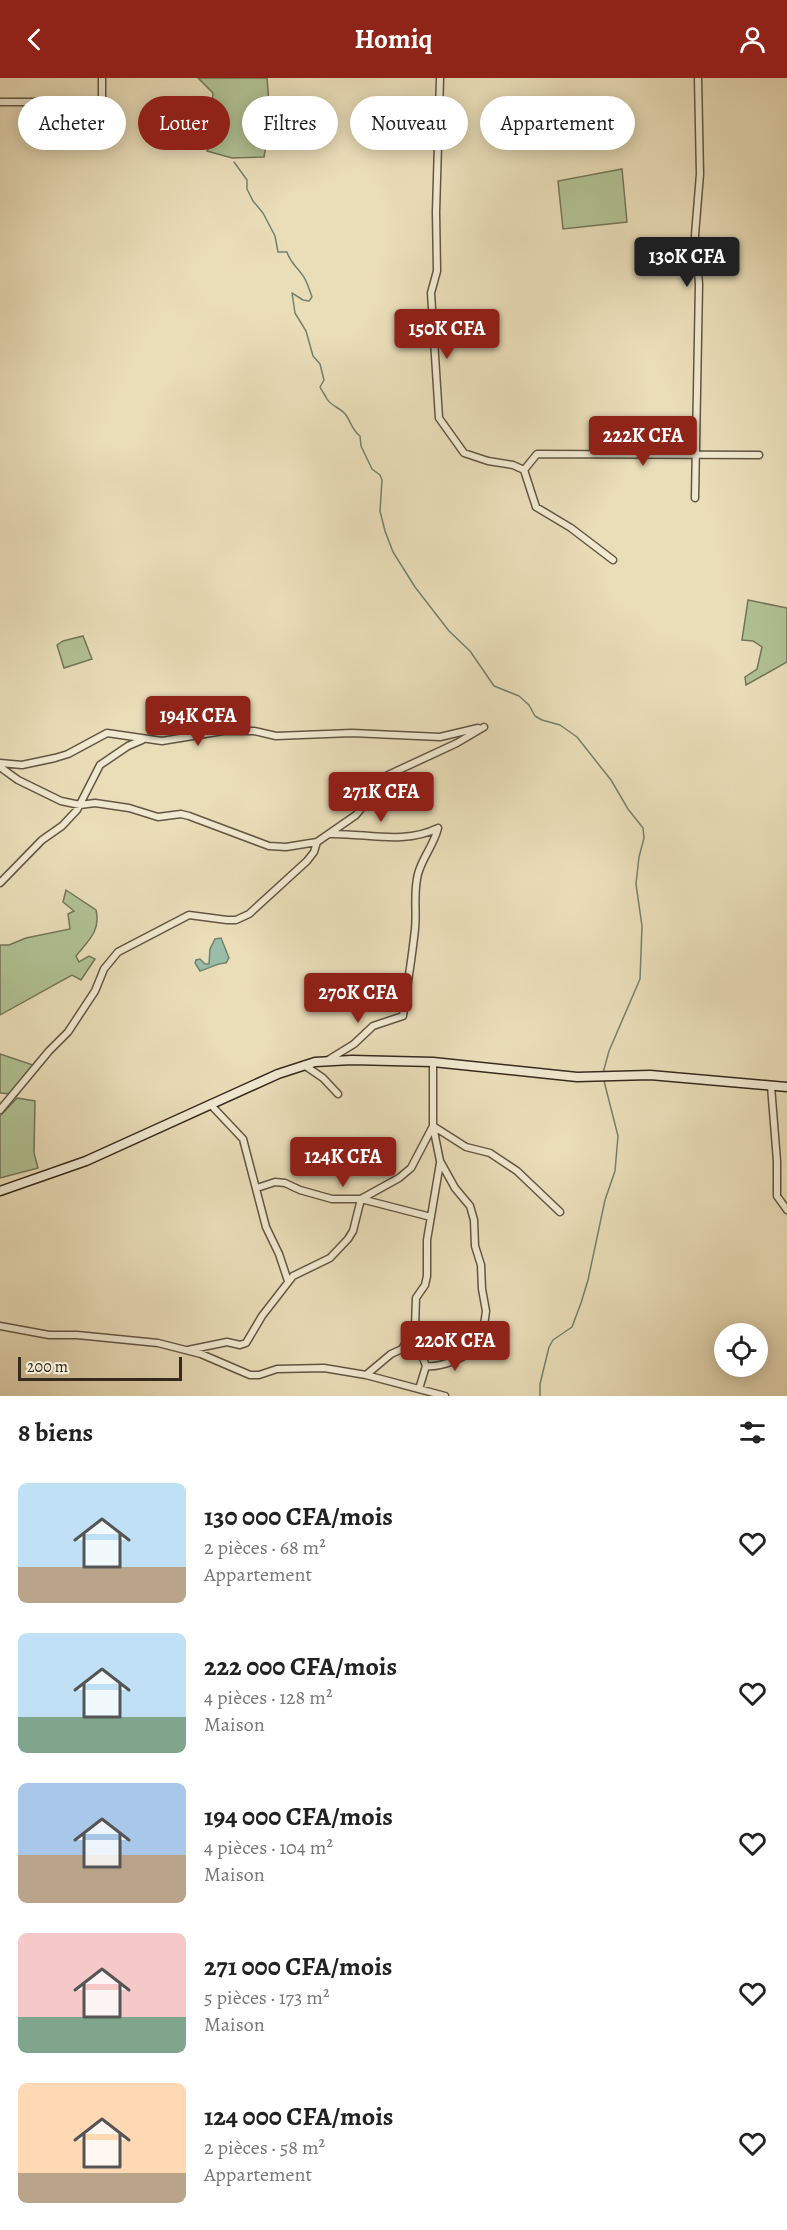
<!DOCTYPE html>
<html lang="fr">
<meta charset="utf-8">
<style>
body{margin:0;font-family:Alegreya,serif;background:#f2f2f2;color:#222;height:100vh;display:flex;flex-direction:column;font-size:22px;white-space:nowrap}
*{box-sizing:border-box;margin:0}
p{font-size:20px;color:#767676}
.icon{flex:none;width:33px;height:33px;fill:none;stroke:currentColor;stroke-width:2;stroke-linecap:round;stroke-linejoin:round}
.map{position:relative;height:1318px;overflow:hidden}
.sheet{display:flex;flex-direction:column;background:#fff;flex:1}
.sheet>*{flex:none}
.hud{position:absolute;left:18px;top:18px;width:752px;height:54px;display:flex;gap:12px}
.tools{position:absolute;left:714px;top:1245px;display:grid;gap:12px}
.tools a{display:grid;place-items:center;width:54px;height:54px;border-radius:50%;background:#fff;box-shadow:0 3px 15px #0003;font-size:30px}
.scale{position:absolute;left:18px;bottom:15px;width:164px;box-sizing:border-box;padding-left:6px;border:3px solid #36291d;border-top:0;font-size:16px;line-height:21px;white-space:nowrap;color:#36291d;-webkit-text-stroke:4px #f1ead2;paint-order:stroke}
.price{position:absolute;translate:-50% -51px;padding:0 14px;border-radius:6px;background:#8f2418;color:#fff;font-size:20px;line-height:39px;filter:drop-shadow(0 2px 3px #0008)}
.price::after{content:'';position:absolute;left:50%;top:36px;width:18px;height:14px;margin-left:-9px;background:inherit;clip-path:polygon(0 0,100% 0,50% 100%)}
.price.active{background:#222;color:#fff}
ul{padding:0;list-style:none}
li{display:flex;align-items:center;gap:18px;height:150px;padding:0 18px}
li span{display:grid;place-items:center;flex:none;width:168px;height:120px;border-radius:9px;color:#555}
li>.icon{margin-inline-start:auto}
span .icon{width:72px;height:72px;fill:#fffc;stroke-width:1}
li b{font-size:26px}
h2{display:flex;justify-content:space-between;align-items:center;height:72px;padding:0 18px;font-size:26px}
.pill{padding:0 21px;border-radius:27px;background:#fff;box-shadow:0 3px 15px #0003;font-size:21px;line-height:54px}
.pill.active{background:#8f2418;color:#fff}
header{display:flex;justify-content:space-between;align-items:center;height:78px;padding:0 18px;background:#8f2418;color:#fff;font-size:27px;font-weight:600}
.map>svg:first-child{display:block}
.green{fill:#b1c294;stroke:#747658;stroke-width:1.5}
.water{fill:#99bda9;stroke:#718271;stroke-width:1.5}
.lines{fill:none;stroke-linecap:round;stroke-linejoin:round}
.stream{stroke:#718271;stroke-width:1.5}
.street-casing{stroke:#635644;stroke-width:9}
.secondary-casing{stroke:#36291d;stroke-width:11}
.street{stroke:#f1ead2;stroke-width:6}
.secondary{stroke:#f1ead2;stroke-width:8}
</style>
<header><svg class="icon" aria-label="back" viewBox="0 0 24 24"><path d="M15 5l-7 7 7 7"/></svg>Homiq<svg class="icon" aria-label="person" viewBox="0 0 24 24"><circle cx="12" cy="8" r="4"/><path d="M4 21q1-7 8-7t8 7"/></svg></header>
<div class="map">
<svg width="787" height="1318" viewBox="0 0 787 1318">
<rect width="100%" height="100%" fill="#eadeb9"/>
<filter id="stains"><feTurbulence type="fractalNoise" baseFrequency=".00333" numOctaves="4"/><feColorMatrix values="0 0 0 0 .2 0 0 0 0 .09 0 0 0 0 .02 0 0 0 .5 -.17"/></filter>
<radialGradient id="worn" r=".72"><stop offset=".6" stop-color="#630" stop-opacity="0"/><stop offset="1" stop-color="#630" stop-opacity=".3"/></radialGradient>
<path class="green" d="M198,0H267C270,27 269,53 264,79L232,80L207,73L219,51L212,26L213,15Z
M622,91L627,144L563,151L558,103Z
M748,522L787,530V584L746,607L745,599L757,591L762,569L753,563L742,562Z
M83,558L92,581L64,590L57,567L63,563Z
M66,812L96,832C101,853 88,863 76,878L79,884L89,878L95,881L81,902L72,897L0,937V867H9L26,860L70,851L68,836L74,833L63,824Z
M0,976L39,989L14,1016L0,1015Z
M17,1020L35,1023L34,1075L38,1090L0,1100V1038Z"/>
<path class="water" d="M221,860L229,880L226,885C217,885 210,890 200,893L195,885L196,882L200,881L205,886H209L210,871L215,861Z"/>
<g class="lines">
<path class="stream" d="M234,84L247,102V111L253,123L263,135L275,158L278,174H287C290,184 295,187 301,195C307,202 309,211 312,219L309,223L303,222L292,215L295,235L306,253L313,278L320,286L324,302L320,309C322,313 325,317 327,321C331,328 341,330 346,337C351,344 352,352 360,358L361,368L372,391L380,397L382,402L380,433L385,453L393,474L415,509L449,553L470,573L494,608L519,618L529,627L535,638L542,642L560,647L577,659L611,702L628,731L643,750L644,760L639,779L636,806L642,848L640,901L609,973L603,995
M540,1318V1306L549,1269L553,1262L572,1249L581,1225L588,1202L605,1122L615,1093L618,1058L604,1003"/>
<defs>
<path id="street" d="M440,0L436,134L437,193L431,215L439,340L464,375L488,383L513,387L524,392L536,429L571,450L613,482
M0,24H98L102,21V0
M524,392L537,376L759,377
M695,420L699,206L695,157L700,96L698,0
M0,685L22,687L55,680L68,676L107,655L162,663L223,653H254L276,658L352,655L440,659L478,650
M0,689L18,702L61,723L80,727L95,725L129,730L158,739L181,736L189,738L269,768L286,769L317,764L356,737L388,697L457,665L484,649
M330,756C366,755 404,767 438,750
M0,805L42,762L62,748L77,732L100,687L128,668L142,662
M328,982L354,966L373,948L403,938C407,909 412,880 415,851C417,832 413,815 418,796C422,780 434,767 438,750
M304,987L323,1000L338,1016
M771,1008L777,1083V1118L787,1132
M210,1026L243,1061L266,1149L279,1176L288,1203
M0,1032L49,973L68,954L95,913L104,891L118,874L189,837L227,842H236L249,836L307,783L314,774L317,764
M257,1110L275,1104L285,1105L300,1112L332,1121H361L431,1139
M0,1248L49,1257H77L158,1265L201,1276L250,1297H259L277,1291L324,1290L366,1297L445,1318
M415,1249L418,1267L426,1288
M188,1272L227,1264L240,1267L246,1265L262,1238L293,1198L330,1180L348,1161L353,1153L361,1121L399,1100L411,1090L433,1048L466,1069L490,1075L517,1093L560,1134
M366,1297L391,1276L402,1271L415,1249L416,1220L425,1207L427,1198V1162L440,1085
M419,1311L426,1288C444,1290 465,1278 481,1269L486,1233L482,1211L481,1187L475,1168L474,1142L470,1128L455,1110L440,1083L433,1048V984"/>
<path id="secondary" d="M0,1113L86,1083L278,996L315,984L352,982L433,984L577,999L650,997L787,1009"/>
</defs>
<use href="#street" class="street-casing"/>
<use href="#secondary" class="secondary-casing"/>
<use href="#street" class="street"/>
<use href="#secondary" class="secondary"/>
</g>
<rect width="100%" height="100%" filter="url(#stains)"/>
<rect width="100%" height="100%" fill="url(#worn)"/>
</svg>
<div class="tools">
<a><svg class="icon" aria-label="locate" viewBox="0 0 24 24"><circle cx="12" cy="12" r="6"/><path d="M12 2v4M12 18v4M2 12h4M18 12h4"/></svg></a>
</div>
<div class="scale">200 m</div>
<b class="price active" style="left:687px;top:210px">130K CFA</b>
<b class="price" style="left:447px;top:282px">150K CFA</b>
<b class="price" style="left:643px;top:389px">222K CFA</b>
<b class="price" style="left:198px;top:669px">194K CFA</b>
<b class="price" style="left:381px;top:745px">271K CFA</b>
<b class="price" style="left:358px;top:946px">270K CFA</b>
<b class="price" style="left:343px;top:1110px">124K CFA</b>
<b class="price" style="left:455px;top:1294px">220K CFA</b>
<div class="hud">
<a class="pill">Acheter</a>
<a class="pill active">Louer</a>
<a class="pill">Filtres</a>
<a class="pill">Nouveau</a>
<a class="pill">Appartement</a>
</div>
</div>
<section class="sheet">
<h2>8 biens<svg class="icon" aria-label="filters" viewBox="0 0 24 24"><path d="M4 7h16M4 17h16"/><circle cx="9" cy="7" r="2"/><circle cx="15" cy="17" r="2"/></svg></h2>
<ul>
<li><span style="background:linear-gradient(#bfe0f5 70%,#b9a48a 0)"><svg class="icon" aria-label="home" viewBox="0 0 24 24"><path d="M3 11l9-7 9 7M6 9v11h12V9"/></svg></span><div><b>130 000 CFA/mois</b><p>2 pièces · 68 m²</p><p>Appartement</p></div><svg class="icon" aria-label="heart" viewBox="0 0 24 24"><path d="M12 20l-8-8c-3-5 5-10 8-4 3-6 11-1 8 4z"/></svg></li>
<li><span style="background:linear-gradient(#bfe0f5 70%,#7fa58c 0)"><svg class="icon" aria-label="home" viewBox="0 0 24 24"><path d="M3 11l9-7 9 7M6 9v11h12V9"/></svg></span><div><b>222 000 CFA/mois</b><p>4 pièces · 128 m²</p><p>Maison</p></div><svg class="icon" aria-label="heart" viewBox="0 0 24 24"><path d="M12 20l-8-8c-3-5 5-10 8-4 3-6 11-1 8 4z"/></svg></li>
<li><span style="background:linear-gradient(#a9c7e8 60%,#b9a48a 0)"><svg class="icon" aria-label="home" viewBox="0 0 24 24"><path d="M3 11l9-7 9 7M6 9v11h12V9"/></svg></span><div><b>194 000 CFA/mois</b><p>4 pièces · 104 m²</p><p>Maison</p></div><svg class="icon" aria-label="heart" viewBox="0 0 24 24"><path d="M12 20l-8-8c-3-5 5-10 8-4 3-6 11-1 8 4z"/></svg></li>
<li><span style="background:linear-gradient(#f6c9c9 70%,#7fa58c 0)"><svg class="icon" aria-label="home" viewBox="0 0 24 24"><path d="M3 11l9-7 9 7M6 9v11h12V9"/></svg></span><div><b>271 000 CFA/mois</b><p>5 pièces · 173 m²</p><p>Maison</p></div><svg class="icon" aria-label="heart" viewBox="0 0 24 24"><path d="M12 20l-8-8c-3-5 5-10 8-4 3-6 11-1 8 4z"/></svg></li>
<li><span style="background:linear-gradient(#ffd9b3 75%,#b9a48a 0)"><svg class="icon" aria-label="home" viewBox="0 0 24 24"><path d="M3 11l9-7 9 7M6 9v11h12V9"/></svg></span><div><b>124 000 CFA/mois</b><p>2 pièces · 58 m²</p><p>Appartement</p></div><svg class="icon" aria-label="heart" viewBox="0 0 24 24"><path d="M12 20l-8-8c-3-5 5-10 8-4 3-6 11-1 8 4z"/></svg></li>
</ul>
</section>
